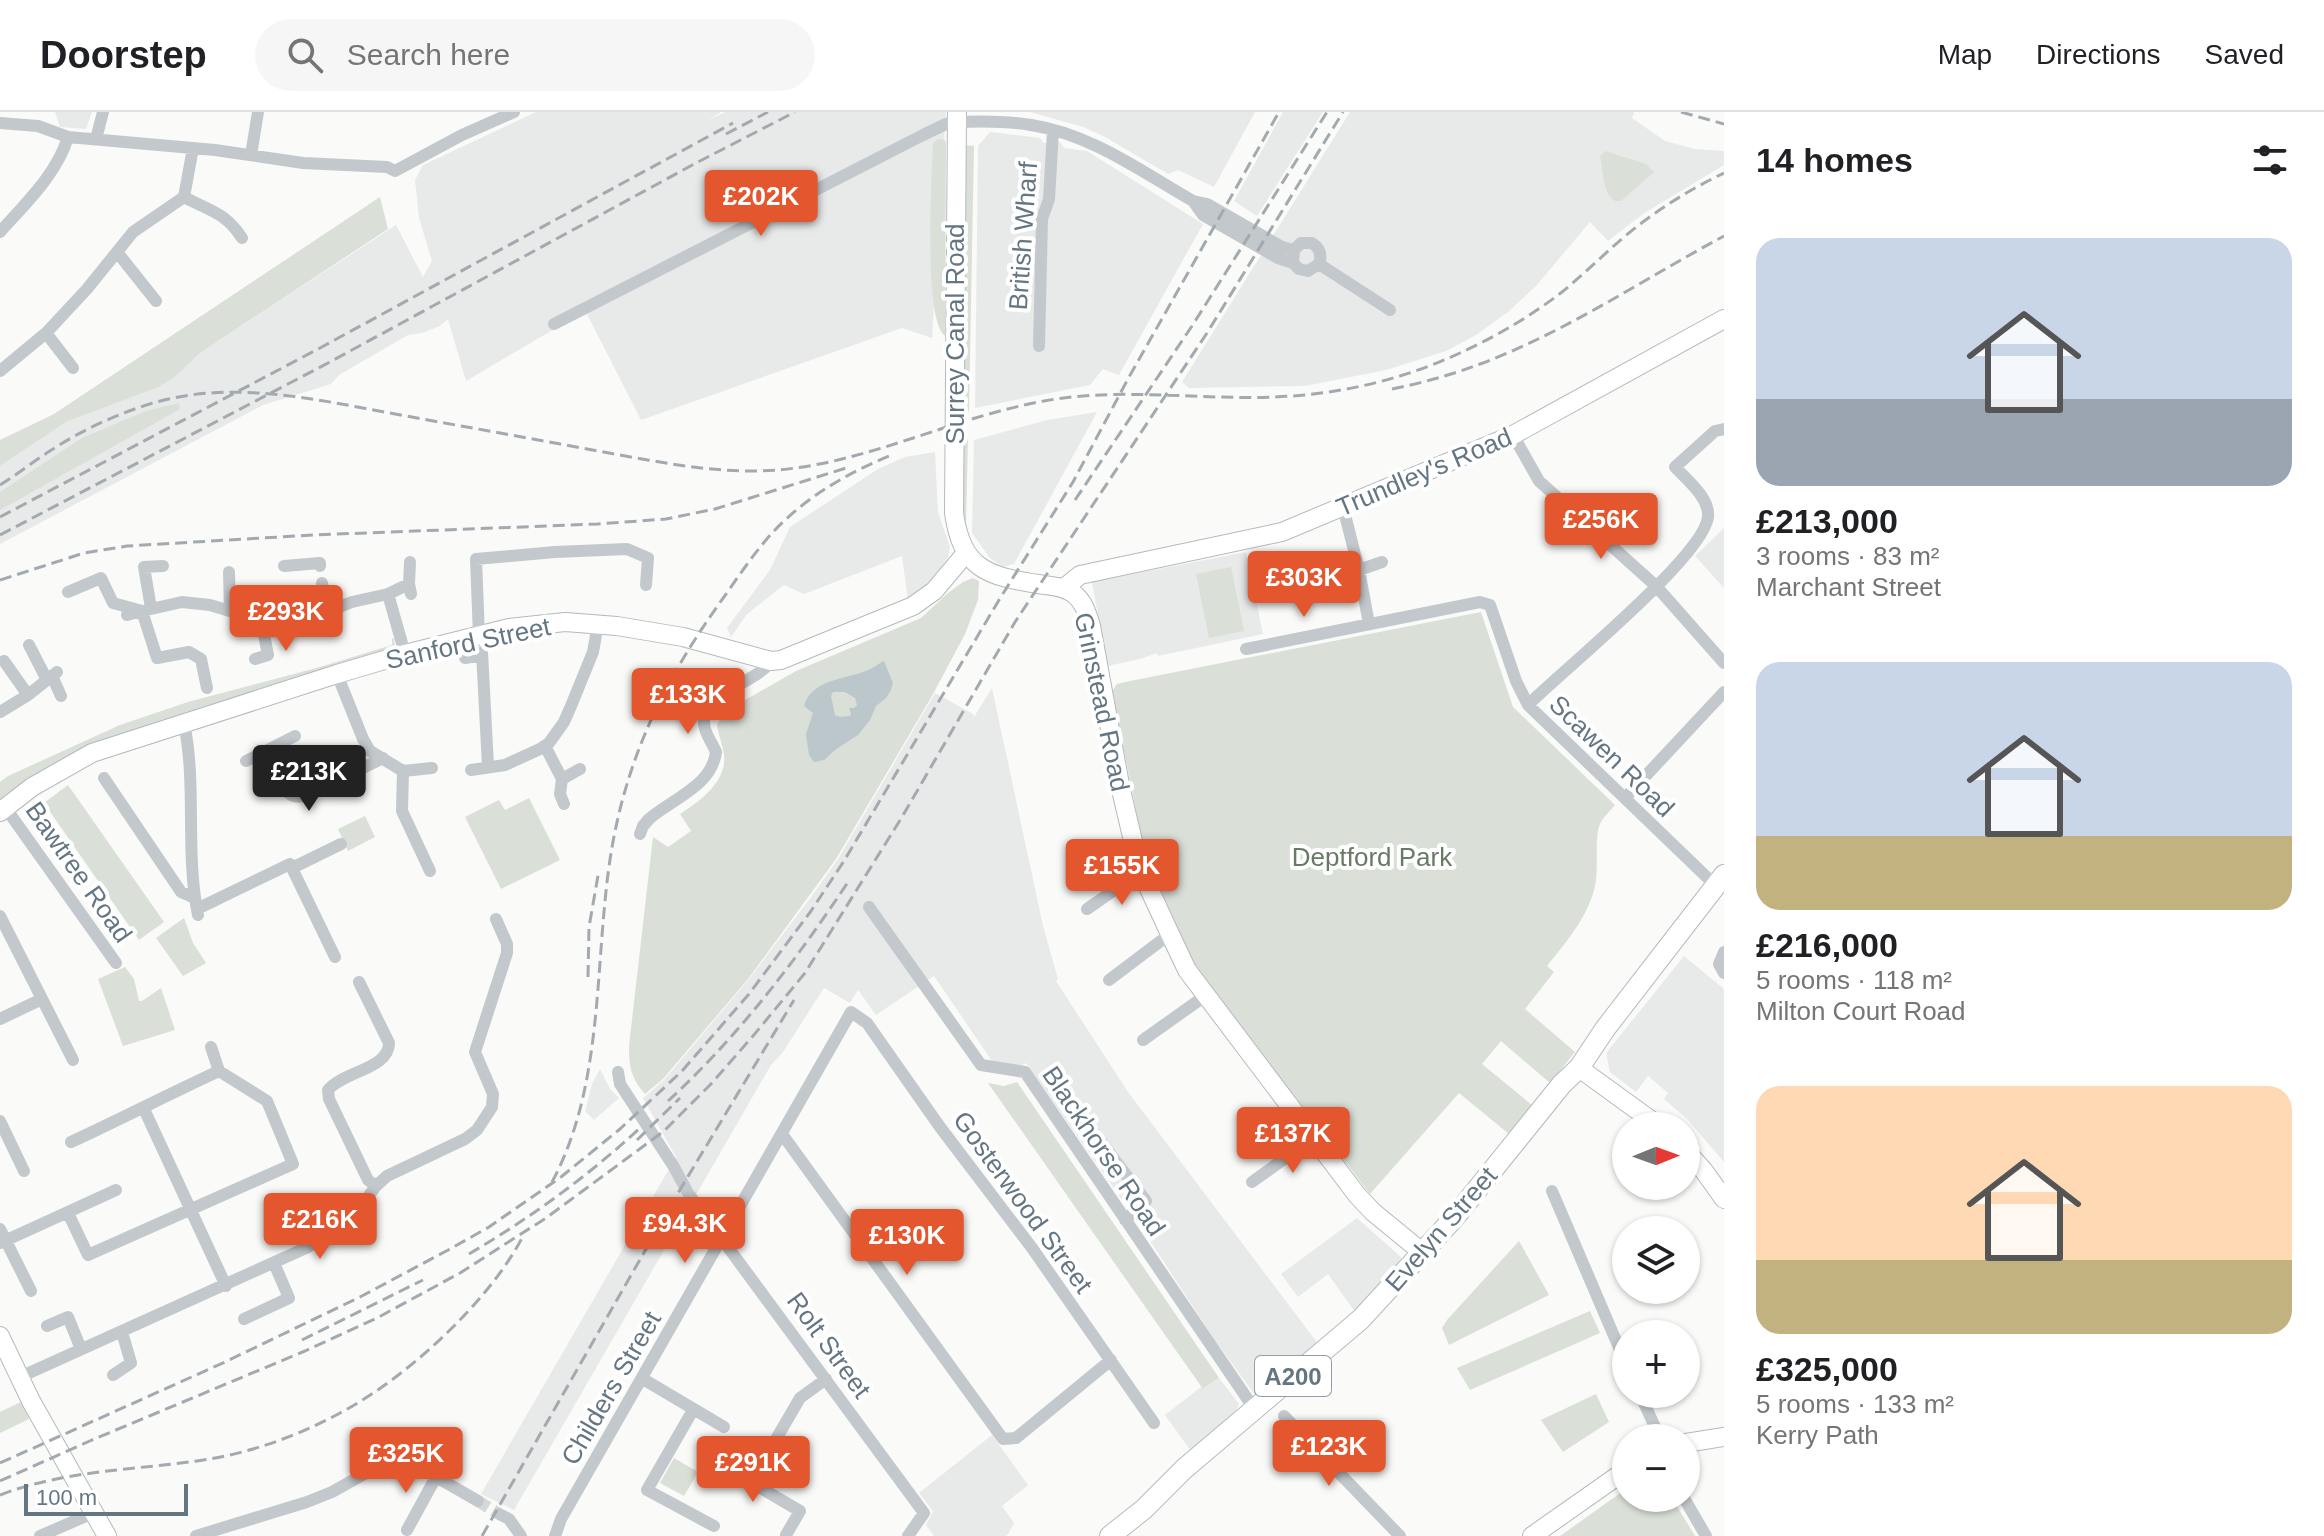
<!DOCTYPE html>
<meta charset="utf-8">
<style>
body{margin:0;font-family:Helvetica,sans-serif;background:#f6f6f6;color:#202124;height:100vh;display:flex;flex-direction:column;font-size:30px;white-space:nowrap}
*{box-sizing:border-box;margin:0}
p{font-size:26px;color:#757577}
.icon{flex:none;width:44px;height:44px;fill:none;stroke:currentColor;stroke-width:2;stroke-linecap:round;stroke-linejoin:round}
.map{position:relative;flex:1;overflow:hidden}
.side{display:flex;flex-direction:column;background:#fff;width:600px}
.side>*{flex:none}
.needle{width:52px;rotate:89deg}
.buttons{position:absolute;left:1612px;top:1000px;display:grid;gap:16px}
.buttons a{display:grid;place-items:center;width:88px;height:88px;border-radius:50%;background:#fff;box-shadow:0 2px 6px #0004;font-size:40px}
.scale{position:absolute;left:24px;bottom:20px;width:164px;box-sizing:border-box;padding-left:8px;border:4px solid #657683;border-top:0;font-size:22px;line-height:28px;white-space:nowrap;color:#657683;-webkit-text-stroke:6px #fff;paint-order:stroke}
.price{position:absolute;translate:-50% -68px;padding:0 18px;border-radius:8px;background:#e4572e;color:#fff;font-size:26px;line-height:52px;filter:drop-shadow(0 2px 4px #0008)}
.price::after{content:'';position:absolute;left:50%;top:48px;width:24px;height:18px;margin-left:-12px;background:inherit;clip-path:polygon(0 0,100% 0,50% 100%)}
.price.on{background:#222;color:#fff}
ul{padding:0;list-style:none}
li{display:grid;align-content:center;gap:16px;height:424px;padding:0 32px}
li span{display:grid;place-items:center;height:248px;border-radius:24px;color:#555}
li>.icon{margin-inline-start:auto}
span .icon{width:144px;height:144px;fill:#fffc;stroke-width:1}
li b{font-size:34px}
h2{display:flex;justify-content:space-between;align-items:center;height:96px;padding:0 32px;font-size:34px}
header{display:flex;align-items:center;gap:48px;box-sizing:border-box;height:112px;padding:0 40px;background:#fff;border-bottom:2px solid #e0e0e0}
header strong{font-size:38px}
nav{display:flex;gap:44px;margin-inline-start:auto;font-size:28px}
.search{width:560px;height:72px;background:#f6f6f6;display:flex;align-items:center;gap:20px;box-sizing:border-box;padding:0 28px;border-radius:44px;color:#757577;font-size:30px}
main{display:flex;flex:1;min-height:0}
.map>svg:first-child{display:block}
.built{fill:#e8e9e9}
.green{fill:#dadfd7}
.water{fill:#bbc7cb;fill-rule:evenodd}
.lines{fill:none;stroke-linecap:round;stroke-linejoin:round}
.street-tunnel{stroke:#d5d9db;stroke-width:12;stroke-dasharray:12 6;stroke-linecap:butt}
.secondary-casing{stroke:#b3babf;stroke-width:20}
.primary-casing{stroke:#b5babe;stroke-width:22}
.street{stroke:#c3c8cc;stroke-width:12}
.secondary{stroke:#fff;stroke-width:18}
.primary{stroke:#fff;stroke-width:20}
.rail{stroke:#a2aab0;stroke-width:3;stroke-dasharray:12 6;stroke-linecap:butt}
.labels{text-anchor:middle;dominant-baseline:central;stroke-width:8;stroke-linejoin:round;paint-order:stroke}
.shield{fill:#fff;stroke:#939fa8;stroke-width:2}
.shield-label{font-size:24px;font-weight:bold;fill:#657683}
.street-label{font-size:26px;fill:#657683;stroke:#fff}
.park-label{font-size:26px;fill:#687a64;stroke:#fff}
</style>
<header>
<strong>Doorstep</strong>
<div class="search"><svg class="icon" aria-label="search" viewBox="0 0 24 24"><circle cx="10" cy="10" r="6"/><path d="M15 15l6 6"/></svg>Search here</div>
<nav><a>Map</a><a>Directions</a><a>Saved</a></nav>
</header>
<main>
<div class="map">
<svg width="1724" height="1424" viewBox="0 0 1724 1424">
<rect width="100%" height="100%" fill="#fafaf8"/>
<path class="built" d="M55,0H92L86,17L60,15Z
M536,0H721L709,8L725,0H946L932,226L902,216L641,308L587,202L551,219L466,269L448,207L440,214L422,221L408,223L339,263L331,272L263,293L0,432V354L68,309L175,265L200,241L396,113L423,165L432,149L419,106L415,68L423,53Z
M1030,0H1255L1214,75L1178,58L1168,62L1105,25L1083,15Z
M1283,0H1323L1257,104L1234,89Z
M1350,0H1634L1632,6L1665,29L1695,37L1724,39V53L1643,102L1608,129L1590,110L1536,174L1508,200L1476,223L1446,239L1386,258L1305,274L1189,276L1182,270Z
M990,20L1040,26L1044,31L1060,30L1064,36L1087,39L1203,112L1119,263L1103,257L1090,273L975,296L978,34Z
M1097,300L1014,452L1003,455L990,446L972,421L974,328L1047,308Z
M935,340L938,400L950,435L948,445L926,478L908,489L902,444L804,482L784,473L747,502L731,525L727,516L770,458L790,415L878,357L905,345Z
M1724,416V476L1695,444Z
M1246,440L1263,522L1158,544L1157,541L1140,547L1107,554L1092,470Z
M992,576L1043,814L1058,867L1056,869L1128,980L1319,1233L1255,1283L1212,1224L1143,1118L1026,951L1021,954L992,949L934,864L876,903L858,878L850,891L824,876L783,940L771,953L514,1398L481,1382L676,1045L643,986L664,968L749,867L811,785L838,747L935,581L973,602L974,605Z
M1684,844L1724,877V1050L1688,1008L1664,987L1668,981L1648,964L1636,980L1610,960L1607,946V940Z
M600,957L610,977L619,986L594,1008L585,999L592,972Z
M1357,1106L1402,1146L1355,1200L1328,1162L1298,1185L1281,1162Z
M1219,1266L1239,1292L1235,1301L1191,1339L1165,1303L1201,1275L1204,1277Z
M992,1323L1028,1373L1002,1394L1014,1411L1008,1422L1006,1424H934L926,1413L933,1399L919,1381Z"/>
<path class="green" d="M938,27L945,28L946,31L945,224C923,208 932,63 933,31Z
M964,33L974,34L969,299L962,302Z
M1605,39L1646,52L1654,60L1621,89H1615C1602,80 1604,60 1600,45Z
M380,85L388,117L200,241L175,265L158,275L68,309L0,354V328L54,302Z
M179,291L180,297L0,398V380L82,326L146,299Z
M968,325L966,413L961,406V327Z
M1231,455L1244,519L1209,526L1196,462Z
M973,466L979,469L978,488L965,522L932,584L836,747L748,867L663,967L645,982C631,966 629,955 629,934L653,725L668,735L691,719L680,702C700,689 727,670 724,643C723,633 718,623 717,612L726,599L796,559L921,506L948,481L963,470Z
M1481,500L1513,595L1615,693C1610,699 1603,705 1600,712C1594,725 1599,756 1595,774C1588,805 1567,829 1547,854L1554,860L1525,897L1575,940L1550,971L1501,929L1482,952L1532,993L1509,1022L1459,981L1370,1082L1196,856L1145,743L1112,579L1117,572L1130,569Z
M394,526L395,536L391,539L208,593L112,625L59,649L0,691V670L8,664L120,613L188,590L320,555L392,533V527Z
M300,634L313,654L315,667L299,674L287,653L285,641Z
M68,673L164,810L139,828L44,691Z
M529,686L560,748L501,777L465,705L499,688L505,698Z
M365,704L375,725L348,739L338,717Z
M184,806L193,831L206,851L183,864L156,826Z
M125,855L134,867L139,889H142L161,876L175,918L123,934L98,867Z
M1017,970L1219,1266L1203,1277L988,971L1004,974Z
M1519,1129L1549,1183L1449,1233L1442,1216L1447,1208Z
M1590,1199L1600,1221L1470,1278L1457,1256Z
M1596,1282L1609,1310L1563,1340L1541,1308Z
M21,1290L29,1307L0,1321V1300Z
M674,1346L698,1360L684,1384L660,1371Z
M1626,1377V1386H1672L1695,1424H1560Z"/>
<path class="water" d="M884,549L893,571L891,578L886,586L876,594L870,608L858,623L835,638L824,648L814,650L809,643L806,622L813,601L804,594C811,568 845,567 866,559C872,557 878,552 884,549ZM833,580H845L855,586L857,593L854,596H849L851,601L850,604L840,605L835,603L831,584Z"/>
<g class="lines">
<path class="street-tunnel" d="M478,1389L499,1402"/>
<defs>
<path id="secondary" d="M957,0L954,401C962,457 987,464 1038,472C1050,474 1064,474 1074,482C1084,490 1087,501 1091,514L1121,678L1133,729L1146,770L1170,822L1187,858L1357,1083L1373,1100L1423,1141
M1064,476L1080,463L1282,420L1513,323L1724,207
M0,700L32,675L92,641L337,562L405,542L509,516L565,510L617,514L683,525L771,549L781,548L913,494L934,479L966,441
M1579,956L1659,1014
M1686,1039L1704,1059L1724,1087
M0,1224L31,1289L107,1424
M1686,1331L1724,1325
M1532,1424L1626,1358"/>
<path id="primary" d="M1110,1424L1144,1397L1184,1357L1361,1207L1454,1106L1562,972L1579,956L1605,917L1724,763"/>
</defs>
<use href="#secondary" class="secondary-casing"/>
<use href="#primary" class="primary-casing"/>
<path class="street" d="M0,11L38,14L68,25L215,38L303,51L387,55L395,59L462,23L514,0
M96,27L103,0
M251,43L258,0
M184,85L193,36
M1193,89L1203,103L1278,146L1293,151
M0,120C25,92 57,62 68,25
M117,140L156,189
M1319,152L1390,198
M554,212L923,23L946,12L957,10C981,9 1007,9 1031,13C1091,22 1142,60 1193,89L1207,92L1282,135L1294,138L1301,131H1312C1320,136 1322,143 1319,152L1308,159L1299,157L1293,151L1294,138
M46,221L73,256
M1039,234L1042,107L1049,87L1053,18
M0,259L46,221L87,177L133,120L184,85C210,99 225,100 242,126
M1513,323L1539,369L1656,474L1724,551
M1343,395L1359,458L1369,512
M410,450L409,472L411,482
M284,454L320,451V454
M1359,458L1382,450
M229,460L230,499
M322,471L328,501
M68,480L101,466L113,491L142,499L127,503
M388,482L405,542
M151,496L144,455L163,454
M479,524L476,447L555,440L627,437L648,446L646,473
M29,533L47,568
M1246,537L1480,490L1490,493L1516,569L1528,593L1716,774
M482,540L488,654
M465,546L482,543
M255,547L268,543L261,507
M4,549L28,583
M337,562L363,627L370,639L403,659L432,656
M52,564L61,584
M207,576L201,547L189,540L157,546L142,499L182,490L210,493L253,506L280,510H301L352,490L388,482L409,472
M1528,593C1562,559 1704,444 1708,405C1710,386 1687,368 1675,355L1715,319L1724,317
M0,600L28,583L57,560
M184,611C197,674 185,740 198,803
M545,634L562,667
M267,639L286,678C291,685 297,686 305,684L383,646
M246,649L295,624
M471,658L505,653L540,637L549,631L564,610L571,594L593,540L598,512
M403,659L402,699L430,759
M104,666L181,780L195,786
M1625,686L1724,580
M564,692L560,682L562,667L580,657
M5,695L116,851
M640,722L643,714L649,707C672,687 712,674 716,640C712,630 704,621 704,611C703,580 757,571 771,549
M292,756L341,732
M869,795L981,953L1025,960L1255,1298
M197,797L290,752L335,845
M1087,797L1120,774L1146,770
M0,804L73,948
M1724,840L1719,852L1724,861
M1109,868L1170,822
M359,870L389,931C389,957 344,959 328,978L329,987L368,1068L376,1074
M0,907L42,887
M1143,928L1205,884
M618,960L620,972L674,1055L688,1081L924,1401L908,1424
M144,997L226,1174
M0,1009L24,1059
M1094,1021L1146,1089L1125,1108
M782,1022L1003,1327L1016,1326L1111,1248
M71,1030C121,1007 169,982 219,959
M1252,1070L1313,1026
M1552,1079L1626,1252
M68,1101L88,1143L293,1052L267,989L219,959L211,935
M0,1117L31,1179
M0,1131L116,1078
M244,1207L289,1186L274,1151
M47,1214L68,1205L81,1237
M113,1263L131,1251L122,1220
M20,1265L308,1135L355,1102L376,1074L387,1064L465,1027L477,1018L492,995L493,982L475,940L507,841V832L496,807
M643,1267L724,1315
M1640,1282L1660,1326
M693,1298L647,1378L714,1414
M1284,1304L1400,1424
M712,1352C726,1360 737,1368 754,1365
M754,1365L800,1286L826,1267
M754,1365V1372L800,1399L786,1423
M1684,1386L1706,1424
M499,1402L509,1407L521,1424
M407,1418L436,1365
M40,1424L93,1401
M196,1424L307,1390L332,1380L398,1343L478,1389
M555,1424L561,1407L851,900L867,911L940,1015L1032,1136L1154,1311"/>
<use href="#secondary" class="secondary"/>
<use href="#primary" class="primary"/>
<path class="rail" d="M1681,0L1724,12
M726,22L768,0
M1392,277C1422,271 1451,263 1480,252C1566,220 1644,167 1724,124
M0,373C18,362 35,348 53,337C84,317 117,302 153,291C229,269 304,285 379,299C449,312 518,324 587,337C650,348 714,363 778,358C870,350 954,305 1044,289C1120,275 1197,288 1273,285C1337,283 1402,268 1460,241C1495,225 1531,204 1562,180C1583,163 1603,143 1624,125C1654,100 1688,78 1724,61
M1075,388L1192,214L1327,0
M0,405L320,236L733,11
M0,423L328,251L696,51L795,0
M0,468L84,441L127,434L313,423L598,412L666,407L715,397L846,356
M588,865L589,815L599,758
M668,989C738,925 798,846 850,767
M637,1028L680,986
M552,1070C602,977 595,864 608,762C621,659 659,576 719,492C734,471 749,448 766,428C798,390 843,363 889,344
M469,1142C530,1106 590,1063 642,1014
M302,1228L423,1168
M0,1351L225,1250L360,1185L450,1137L489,1115L561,1065L620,1017L682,959L749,882L811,799L844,749L999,488L1073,370L1129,265L1279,0
M0,1369L92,1328L305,1239L377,1206L460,1161L546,1106L664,1019L710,973L753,924L805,861L902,705L1015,510L1207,221L1343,0
M0,1383C62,1359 131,1358 197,1349C247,1342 296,1325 340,1301C405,1267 488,1191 522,1126
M482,1424L678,1081L794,888"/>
</g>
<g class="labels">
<rect class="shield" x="1255" y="1244" width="76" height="40" rx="6"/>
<g class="shield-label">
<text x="1293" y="1264">A200</text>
</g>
<g class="street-label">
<text transform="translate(1023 124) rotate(-86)">British Wharf</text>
<text transform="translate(955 222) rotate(-90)">Surrey Canal Road</text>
<text transform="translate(1424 360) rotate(-23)">Trundley's Road</text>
<text transform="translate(468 531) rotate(-12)">Sanford Street</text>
<text transform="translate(1102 590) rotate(78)">Grinstead Road</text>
<text transform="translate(1612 644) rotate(44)">Scawen Road</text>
<text transform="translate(79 760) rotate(55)">Bawtree Road</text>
<text transform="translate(1104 1039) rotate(56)">Blackhorse Road</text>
<text transform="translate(1023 1090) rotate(54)">Gosterwood Street</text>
<text transform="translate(1441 1117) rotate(-49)">Evelyn Street</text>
<text transform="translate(829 1233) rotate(54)">Rolt Street</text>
<text transform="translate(611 1276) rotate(-60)">Childers Street</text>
</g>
<g class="park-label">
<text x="1372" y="745">Deptford Park</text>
</g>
</g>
</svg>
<div class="buttons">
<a><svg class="needle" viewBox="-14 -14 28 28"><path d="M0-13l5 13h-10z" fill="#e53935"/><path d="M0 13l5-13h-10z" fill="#757577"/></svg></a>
<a><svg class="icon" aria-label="layers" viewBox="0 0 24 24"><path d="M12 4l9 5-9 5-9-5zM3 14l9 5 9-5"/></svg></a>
<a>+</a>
<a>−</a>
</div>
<div class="scale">100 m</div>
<b class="price" style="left:761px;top:126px">£202K</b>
<b class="price" style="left:1601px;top:449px">£256K</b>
<b class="price" style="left:1304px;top:507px">£303K</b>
<b class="price" style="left:286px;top:541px">£293K</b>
<b class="price" style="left:688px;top:624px">£133K</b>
<b class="price on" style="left:309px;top:701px">£213K</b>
<b class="price" style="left:1122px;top:795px">£155K</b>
<b class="price" style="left:1293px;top:1063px">£137K</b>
<b class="price" style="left:320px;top:1149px">£216K</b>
<b class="price" style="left:685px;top:1153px">£94.3K</b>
<b class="price" style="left:907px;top:1165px">£130K</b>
<b class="price" style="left:1329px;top:1376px">£123K</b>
<b class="price" style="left:406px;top:1383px">£325K</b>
<b class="price" style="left:753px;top:1392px">£291K</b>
</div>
<section class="side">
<h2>14 homes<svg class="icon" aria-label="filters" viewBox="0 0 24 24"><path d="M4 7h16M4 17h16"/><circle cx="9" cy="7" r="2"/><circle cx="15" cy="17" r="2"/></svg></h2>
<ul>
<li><span style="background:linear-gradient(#c9d6e8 65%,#9aa5b1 0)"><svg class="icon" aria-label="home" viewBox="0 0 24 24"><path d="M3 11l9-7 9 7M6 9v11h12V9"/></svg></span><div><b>£213,000</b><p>3 rooms · 83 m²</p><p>Marchant Street</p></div></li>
<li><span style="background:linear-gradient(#c9d6e8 70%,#c2b280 0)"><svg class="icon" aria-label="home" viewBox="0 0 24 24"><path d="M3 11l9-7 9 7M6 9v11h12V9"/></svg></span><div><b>£216,000</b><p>5 rooms · 118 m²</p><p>Milton Court Road</p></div></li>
<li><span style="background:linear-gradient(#ffd9b3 70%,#c2b280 0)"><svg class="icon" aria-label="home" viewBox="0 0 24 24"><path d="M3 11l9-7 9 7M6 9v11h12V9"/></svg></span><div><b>£325,000</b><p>5 rooms · 133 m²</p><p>Kerry Path</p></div></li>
</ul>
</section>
</main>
